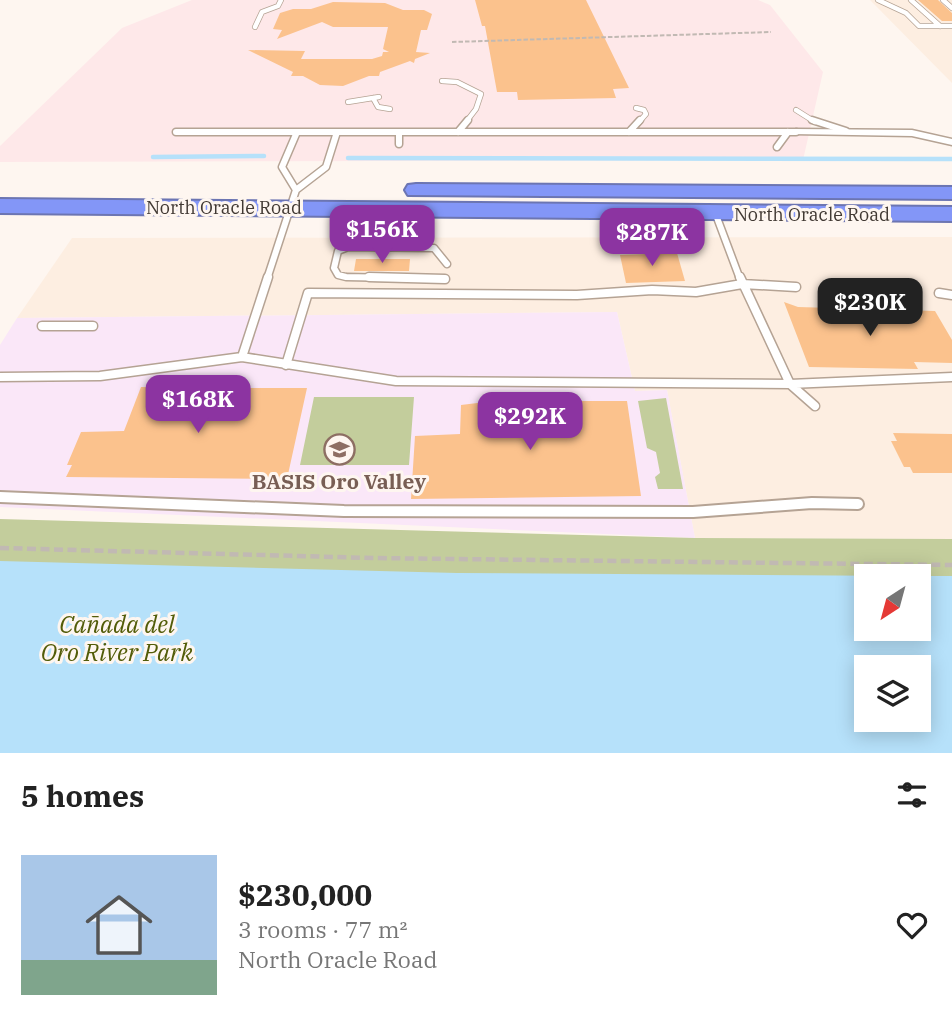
<!DOCTYPE html>
<meta charset="utf-8">
<style>
body{margin:0;font-family:"IBM Plex Serif",serif;background:#f6f6f6;color:#222;height:100vh;display:flex;flex-direction:column;font-size:26px;white-space:nowrap}
*{box-sizing:border-box;margin:0}
p{font-size:23px;color:#767676}
.icon{flex:none;width:38px;height:38px;fill:none;stroke:currentColor;stroke-width:2;stroke-linecap:round;stroke-linejoin:round}
.map{position:relative;height:753px;overflow:hidden}
.details{display:flex;flex-direction:column;background:#fff;flex:1}
.details>*{flex:none}
.needle{width:46px;rotate:216deg}
.fabs{position:absolute;left:854px;top:564px;display:grid;gap:14px}
.fabs a{display:grid;place-items:center;width:77px;height:77px;border-radius:0px;background:#fff;box-shadow:0 4px 18px #0003;font-size:35px}
.price{position:absolute;translate:-50% -60px;padding:0 16px;border-radius:14px;background:#8c34a1;color:#fff;font-size:23px;line-height:46px;filter:drop-shadow(0 2px 4px #0008)}
.price::after{content:'';position:absolute;left:50%;top:42px;width:21px;height:16px;margin-left:-10px;background:inherit;clip-path:polygon(0 0,100% 0,50% 100%)}
.price.active{background:#222;color:#fff}
ul{padding:0;list-style:none}
li{display:flex;align-items:center;gap:21px;height:175px;padding:0 21px}
li+li{border-top:2px solid #e0e0e0}
li span{display:grid;place-items:center;flex:none;width:196px;height:140px;border-radius:0px;color:#555}
li>.icon{margin-inline-start:auto}
span .icon{width:84px;height:84px;fill:#fffc;stroke-width:1}
li b{font-size:30px}
h2{display:flex;justify-content:space-between;align-items:center;height:84px;padding:0 21px;font-size:30px}
.map>svg:first-child{display:block}
.built{fill:#fdeee1}
.industrial{fill:#fee8e9}
.education{fill:#fae7f8}
.green{fill:#c3cd9c;fill-rule:evenodd}
.water{fill:#b6e1fa;fill-rule:evenodd}
.lines{fill:none;stroke-linecap:round;stroke-linejoin:round}
.stream{stroke:#b6e1fa;stroke-width:4.5}
.building{fill:#fbc28d}
.lane-far3-casing{stroke:#b5a394;stroke-width:6}
.lane-far2-casing{stroke:#b5a394;stroke-width:9}
.lane-far1-casing{stroke:#b5a394;stroke-width:11}
.lane-casing{stroke:#b5a394;stroke-width:14}
.street-casing{stroke:#b5a394;stroke-width:3}
.highway-casing{stroke:#6c75b2;stroke-width:4}
.path-far1{stroke:#c1b9b3;stroke-width:2;stroke-dasharray:4.5 2;stroke-linecap:butt}
.path{stroke:#c1b9b3;stroke-width:4.5;stroke-dasharray:9 4.5;stroke-linecap:butt}
.lane-far3{stroke:#fff;stroke-width:4.5}
.lane-far2{stroke:#fff;stroke-width:6}
.lane-far1{stroke:#fff;stroke-width:8}
.lane{stroke:#fff;stroke-width:10}
.street{fill:#fff;fill-rule:evenodd}
.highway{fill:#8396f7;fill-rule:evenodd}
.labels{text-anchor:middle;dominant-baseline:central;stroke-width:6;stroke-linejoin:round;paint-order:stroke}
.far-street-label{font-size:18px;fill:#413933;stroke:#fef6f0}
.education-label{font-size:21px;font-weight:bold;fill:#785e54;stroke:#fef6f0}
.near-park-label{font-size:24px;font-style:italic;fill:#525c08;stroke:#fef6f0}
</style>
<div class="map">
<svg width="952" height="753" viewBox="0 0 952 753">
<rect width="100%" height="100%" fill="#fef6f0"/>
<path class="built" d="M870,0H952V83Z
M952,237V539L695,538L667,390L635,391L617,312L17,318L72,238Z"/>
<path class="industrial" d="M192,0H758L770,5L823,72L803,160L0,162V146L122,28Z"/>
<path class="education" d="M617,312L635,391L667,390L695,538L0,507V345L17,318Z"/>
<path class="green" d="M314,397H414L409,465H300Z
M666,398L683,489H658L655,477L660,473L656,452L647,448L638,401Z
M0,519L695,538L952,539V753H0ZM866,576H919V628H866ZM866,667H919V719H866Z"/>
<path class="water" d="M0,561L457,573L909,576H866V628H919V576H952V753H0ZM866,667H919V719H866Z"/>
<g class="lines">
<path class="stream" d="M153,157L264,156
M348,158L952,159"/>
</g>
<path class="building" d="M475,0H586L629,88L613,89L616,98L518,100L517,92H497L485,26H482Z
M918,0H938L952,13V21H942Z
M333,2L385,3L403,10H424L432,14L427,30H421L416,52L430,53L415,59L414,63L410,61L380,72L379,76H369L343,86L320,85L303,76H291L293,72L248,50L305,51L301,59H372L382,56L383,52H389L383,49L388,27H333L322,22L277,39L282,30L273,29L280,13L293,9H311Z
M677,253L685,281L626,283L620,255Z
M356,259H410L409,271H354Z
M784,302L798,307L935,311L952,340V363L914,362L918,369L809,367Z
M232,380V388H307L287,479L66,477L72,465H67L81,432L124,431L141,387L210,388L211,381Z
M536,396H563L564,401H627L641,496L411,499L415,436L460,434L461,405Z
M893,433L952,434V473H913L910,467H904L891,441H897Z"/>
<g class="lines">
<defs>
<path id="lane-far3" d="M878,0L906,13L919,26H952
M911,0L940,26
M943,0L952,8
M255,27L262,12L278,6L281,0
M442,81L457,82L481,94L476,109L466,122
M373,98L378,107L390,109
M348,102L379,97
M636,108L644,110L646,114L639,122
M796,110L815,122"/>
<path id="lane-far2" d="M812,120L846,131
M176,132H796
M399,132V144
M458,132L468,120
M629,132L640,120
M777,147L788,132
M296,190L282,167L297,132
M716,215L740,279
M267,279L296,190L326,167L337,132
M445,279L346,277L338,275L334,268L338,251L348,247L434,248L447,264"/>
<path id="lane-far1" d="M369,277L445,279
M740,277L790,384L815,406
M939,293L952,295
M42,326H93
M242,357L268,277
M286,365L308,293L577,295L652,290L696,292L742,284L796,287
M0,377L100,376L242,357L396,381L790,384L952,377"/>
<path id="lane" d="M0,497L344,511L693,512L812,503L858,504"/>
<path id="street" d="M796,129L912,130L952,139V145L912,136L792,134L791,132Z"/>
<path id="highway" d="M416,184L952,187V199L408,195L405,190L408,185Z
M0,199L952,207V221L0,213Z"/>
</defs>
<use href="#lane-far3" class="lane-far3-casing"/>
<use href="#lane-far2" class="lane-far2-casing"/>
<use href="#lane-far1" class="lane-far1-casing"/>
<use href="#lane" class="lane-casing"/>
<use href="#street" class="street-casing"/>
<use href="#highway" class="highway-casing"/>
<path class="path-far1" d="M452,42L771,32"/>
<path class="path" d="M0,548L373,558L952,565"/>
<use href="#lane-far3" class="lane-far3"/>
<use href="#lane-far2" class="lane-far2"/>
<use href="#lane-far1" class="lane-far1"/>
<use href="#lane" class="lane"/>
<use href="#street" class="street"/>
<use href="#highway" class="highway"/>
</g>
<defs>
<symbol id="school-ring" viewBox="-11 -11 22 22"><circle r="9.5" fill="#fef6f0" stroke="#8d6e63" stroke-width="1.5"/><path d="M0-5L7-2L0 1L-7-2ZM-4 1L0 2.5L4 1V4Q0 6-4 4Z" fill="#8d6e63"/></symbol>
</defs>
<g fill-rule="evenodd">
<use href="#school-ring" x="322" y="432" width="35" height="35"/>
</g>
<g class="labels">
<g class="far-street-label">
<text x="224" y="207">North Oracle Road</text>
<text x="812" y="214">North Oracle Road</text>
</g>
<g class="education-label">
<text x="339" y="481">BASIS Oro Valley</text>
</g>
<g class="near-park-label">
<text x="117" y="624">Cañada del<tspan x="117" dy="28">Oro River Park</tspan></text>
</g>
</g>
</svg>
<div class="fabs">
<a><svg class="needle" viewBox="-14 -14 28 28"><path d="M0-13l5 13h-10z" fill="#e53935"/><path d="M0 13l5-13h-10z" fill="#767676"/></svg></a>
<a><svg class="icon" aria-label="layers" viewBox="0 0 24 24"><path d="M12 4l9 5-9 5-9-5zM3 14l9 5 9-5"/></svg></a>
</div>
<b class="price" style="left:382px;top:265px">$156K</b>
<b class="price" style="left:652px;top:268px">$287K</b>
<b class="price active" style="left:870px;top:338px">$230K</b>
<b class="price" style="left:198px;top:435px">$168K</b>
<b class="price" style="left:530px;top:452px">$292K</b>
</div>
<section class="details">
<h2>5 homes<svg class="icon" aria-label="filters" viewBox="0 0 24 24"><path d="M4 7h16M4 17h16"/><circle cx="9" cy="7" r="2"/><circle cx="15" cy="17" r="2"/></svg></h2>
<ul>
<li><span style="background:linear-gradient(#a9c7e8 75%,#7fa58c 0)"><svg class="icon" aria-label="home" viewBox="0 0 24 24"><path d="M3 11l9-7 9 7M6 9v11h12V9"/></svg></span><div><b>$230,000</b><p>3 rooms · 77 m²</p><p>North Oracle Road</p></div><svg class="icon" aria-label="heart" viewBox="0 0 24 24"><path d="M12 20l-8-8c-3-5 5-10 8-4 3-6 11-1 8 4z"/></svg></li>
</ul>
</section>
